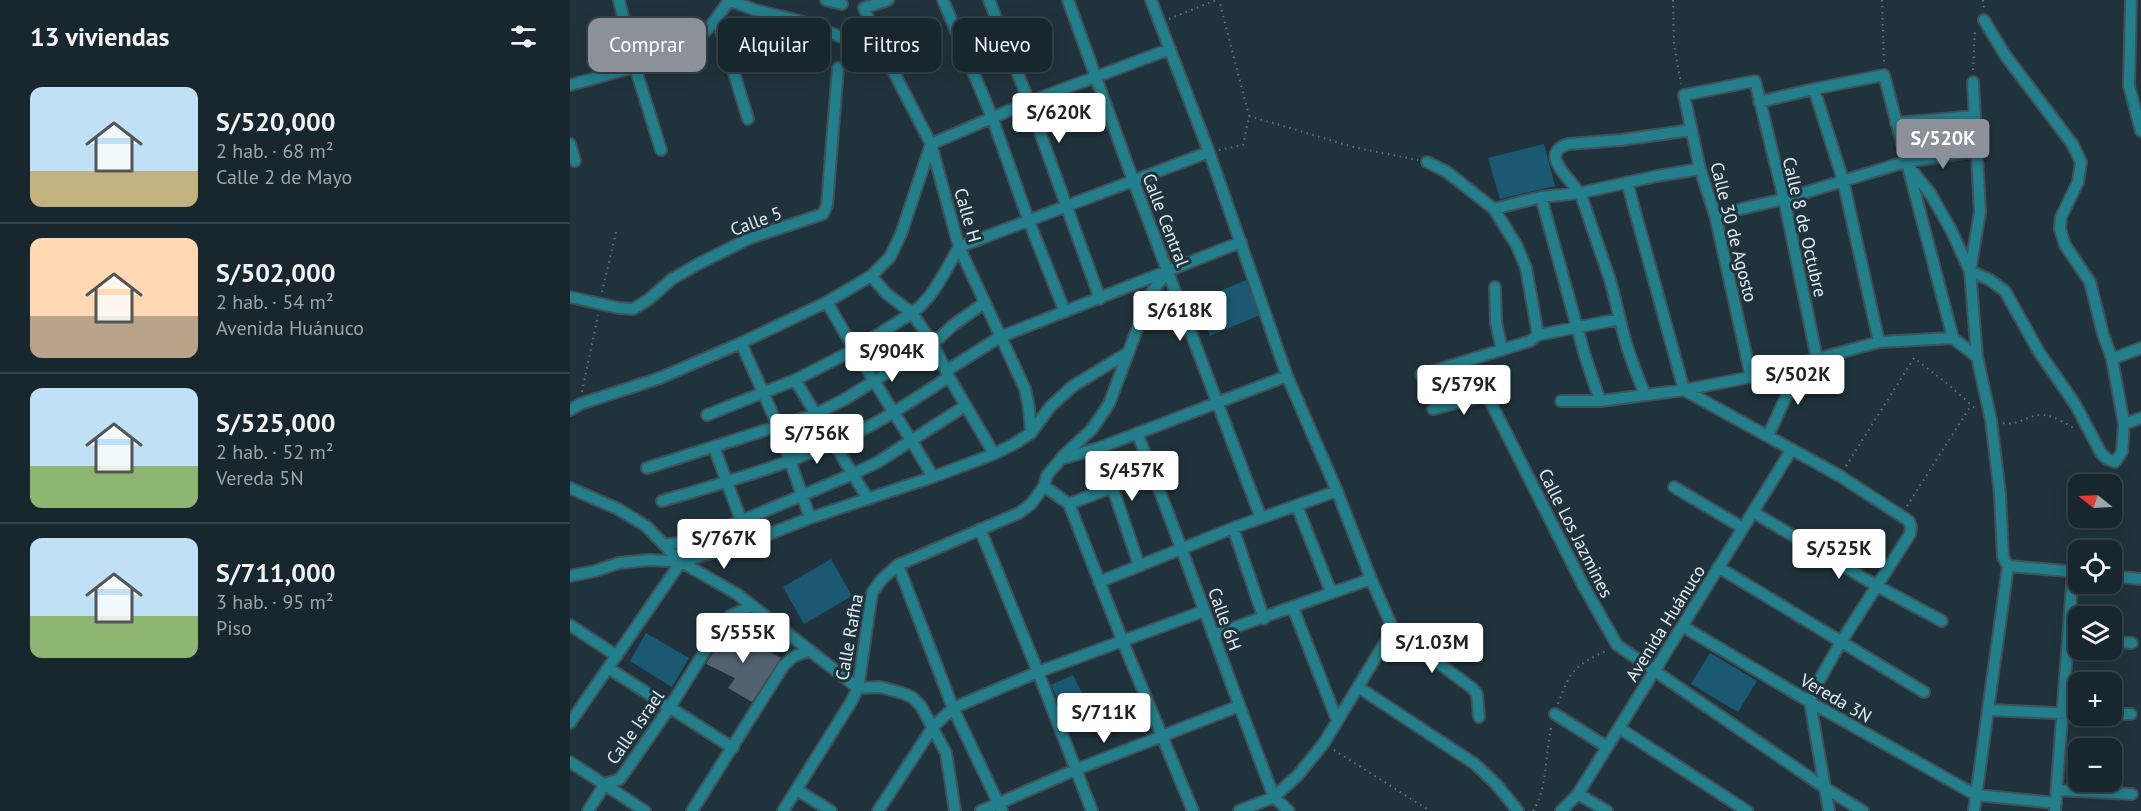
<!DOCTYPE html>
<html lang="es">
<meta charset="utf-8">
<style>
body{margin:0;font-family:"PT Sans",sans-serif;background:#253239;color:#f1f3f6;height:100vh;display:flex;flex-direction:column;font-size:22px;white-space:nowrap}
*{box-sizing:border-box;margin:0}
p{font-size:20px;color:#9fa5aa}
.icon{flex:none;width:33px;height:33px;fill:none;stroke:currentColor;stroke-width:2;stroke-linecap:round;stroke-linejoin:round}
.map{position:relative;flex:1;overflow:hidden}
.drawer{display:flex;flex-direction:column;background:#18262d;width:570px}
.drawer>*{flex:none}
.hud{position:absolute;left:18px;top:18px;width:570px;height:54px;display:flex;gap:12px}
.needle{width:39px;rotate:288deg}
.controls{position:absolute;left:1498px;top:474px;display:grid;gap:12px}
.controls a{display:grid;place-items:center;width:54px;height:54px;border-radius:12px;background:#18262d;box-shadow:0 3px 15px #0003,0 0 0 2px #364349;font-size:30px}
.price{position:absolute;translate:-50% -51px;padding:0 14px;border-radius:6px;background:#fff;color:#222;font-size:20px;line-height:39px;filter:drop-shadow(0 2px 3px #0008)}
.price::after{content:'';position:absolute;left:50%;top:36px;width:18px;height:14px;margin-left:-9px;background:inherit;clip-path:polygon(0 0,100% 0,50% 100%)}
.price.active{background:#8c9099;color:#fff}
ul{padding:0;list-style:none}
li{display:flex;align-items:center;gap:18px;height:150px;padding:0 30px}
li+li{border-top:2px solid #364349}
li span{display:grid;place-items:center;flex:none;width:168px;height:120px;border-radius:12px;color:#555}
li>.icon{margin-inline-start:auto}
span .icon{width:72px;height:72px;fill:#fffc;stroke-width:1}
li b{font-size:26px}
h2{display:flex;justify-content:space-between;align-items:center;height:72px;padding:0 30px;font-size:26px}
.chip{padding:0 21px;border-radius:12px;background:#18262d;box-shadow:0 3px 15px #0003,0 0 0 2px #364349;font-size:21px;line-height:54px}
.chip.active{background:#8c9099;color:#fff}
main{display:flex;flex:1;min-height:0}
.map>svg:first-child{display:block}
.green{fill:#1b5973}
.building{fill:#536170}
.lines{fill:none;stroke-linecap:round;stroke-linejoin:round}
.street-casing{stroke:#3f5159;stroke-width:14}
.path{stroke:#66767e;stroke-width:2;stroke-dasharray:1.5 4.5;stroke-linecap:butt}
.street{stroke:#237f8c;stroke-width:10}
.labels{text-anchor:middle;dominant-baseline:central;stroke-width:6;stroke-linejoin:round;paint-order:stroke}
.street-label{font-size:18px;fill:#e3eef4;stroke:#20333c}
</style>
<main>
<section class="drawer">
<h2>13 viviendas<svg class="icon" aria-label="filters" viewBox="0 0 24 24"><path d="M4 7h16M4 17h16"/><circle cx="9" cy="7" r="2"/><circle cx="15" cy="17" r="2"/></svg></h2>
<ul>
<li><span style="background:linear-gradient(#bfe0f5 70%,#c2b280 0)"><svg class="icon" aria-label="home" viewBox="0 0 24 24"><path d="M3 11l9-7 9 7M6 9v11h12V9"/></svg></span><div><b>S/520,000</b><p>2 hab. · 68 m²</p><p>Calle 2 de Mayo</p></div></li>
<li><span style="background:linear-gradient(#ffd9b3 65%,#b9a48a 0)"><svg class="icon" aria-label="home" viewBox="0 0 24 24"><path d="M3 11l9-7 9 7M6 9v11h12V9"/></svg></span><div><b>S/502,000</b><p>2 hab. · 54 m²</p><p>Avenida Huánuco</p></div></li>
<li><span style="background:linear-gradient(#bfe0f5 65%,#8fb573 0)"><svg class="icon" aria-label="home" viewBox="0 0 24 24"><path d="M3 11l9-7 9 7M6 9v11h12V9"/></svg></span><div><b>S/525,000</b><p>2 hab. · 52 m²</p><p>Vereda 5N</p></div></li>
<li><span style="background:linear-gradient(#bfe0f5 65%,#8fb573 0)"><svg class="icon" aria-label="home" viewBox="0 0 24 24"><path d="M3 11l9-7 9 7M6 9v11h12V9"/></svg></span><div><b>S/711,000</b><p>3 hab. · 95 m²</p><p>Piso</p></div></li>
</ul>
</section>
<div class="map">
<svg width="1571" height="811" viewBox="0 0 1571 811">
<rect width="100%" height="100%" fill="#20333c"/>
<path class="green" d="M974,144L985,186L930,199L918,158Z
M676,280L690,315L640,336L626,301Z
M261,559L282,596L234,624L213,587Z
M76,633L119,658L102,687L60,661Z
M1140,653L1187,681L1168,712L1121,684Z
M503,675L523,715L501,726L481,685Z"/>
<path class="building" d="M158,628L211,658L182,702L158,688L165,678L136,664Z"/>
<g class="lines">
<defs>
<path id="street" d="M49,0L65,67L91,150
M158,0L185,10L230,21L284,42L306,38
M256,0L272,4
M318,0L294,8L306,38L361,144L389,247L455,389L459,408L461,433
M373,0L422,117L458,219L495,312
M419,0L459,102L530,299
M498,0L563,180L691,518
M581,0L639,152L717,376L767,491L801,579L823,629L902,688L907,694L909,717
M1561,0L1559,86L1571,131
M147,17L178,119
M1403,82L1410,212L1400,271L1420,280L1435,291L1469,352L1505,404L1531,453L1537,459L1545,462L1552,452L1554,424L1542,359L1533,334L1520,282L1495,245L1490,229L1491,217L1508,182L1511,162L1503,145L1435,55L1414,20
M0,85C39,74 109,59 137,30C146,21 152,9 160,0
M1244,89L1273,180L1309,342
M1189,102L1244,89L1314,75L1383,338
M1326,123L1405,116
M0,144L5,161
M857,162L877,172L924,209L947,246L956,268L968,335
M1335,162L1360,193L1381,230L1400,271L1407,357L1421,420L1430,494L1433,557L1438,566L1404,811
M1057,182L1114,390L1270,476L1339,521L1341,527L1340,534L1271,642L1242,693L1240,702L1259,811
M971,197L1015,356L1030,401
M924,209L971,197L1010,193L1087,176L1130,169
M1145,215L1214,199L1335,162L1407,151
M301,276L317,294L342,313L363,344L379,377L424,454
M925,287L926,322L932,350
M0,297L49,308L63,309L78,300L102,279L128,264L180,238L253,214L257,205L268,68
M257,302C290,362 329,418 363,477
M171,343L208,426L240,518
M1542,359L1571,348
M376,371L430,337L671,242
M851,375L960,341L968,335L1050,319
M1181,377L1145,215L1130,169L1114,95L1185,81L1214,199L1247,359
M225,380L298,499
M1075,395C1068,377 1061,360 1056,343C1050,322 1046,301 1040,280C1031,253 1021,225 1012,198C1007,183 965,155 998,144L1051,140L1121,130
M991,401H1030L1114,390L1181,377L1309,342L1383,338L1407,357
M863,409L917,395L1013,585L1047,645L1255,788L1293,811
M0,410L10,404L90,378L171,343L257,302L301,276L320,257L331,234L361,144L459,102L600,49
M137,415L225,380L284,350L342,313C364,297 375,271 389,247L639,152
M1554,424L1571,418
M567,433C615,553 657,676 704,797L719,811
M1198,436L1231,364
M144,447L179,542
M529,448L569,565
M492,457L522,429L539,404L580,295L598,270
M77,468L246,414L277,398L363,344L382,326L414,303
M474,486L499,504L553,642L623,811
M1104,487L1173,528
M0,488L48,509L76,526L111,562L167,594L288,688L310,687L332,693L342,697L351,706L376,753L385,811
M92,501C160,481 228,462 292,430C322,415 350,395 379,377
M499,504L582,472
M727,506L761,592
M1183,512L1307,586L1372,621
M663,528L694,619
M410,529L468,672L522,811
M95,545L112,542L171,521L283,474L308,462L395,406
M328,565L383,708L432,811
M1438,566L1509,572
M1148,567L1354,692
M0,576L25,571L49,563L80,560L111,562L179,542L240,518L363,477L424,454L444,444L461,433L480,407L503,386L559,352
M1542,576L1571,579
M529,582L663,528L767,491
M723,608L767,720
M0,625L47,656
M1112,626L1240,702L1406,795L1486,803
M643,635L801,579
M1542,642L1562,643
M38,668L163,748
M788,687L905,764L926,784L948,811
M1418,710L1509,714
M985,714L1037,747
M1542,714H1561
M0,723L111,562
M1049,728L1177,811
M0,762L75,811
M227,790L261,811
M1487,790L1562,794
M1008,794L1037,811
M18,811L35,784L50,779L100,707L153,622L160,616L183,606
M122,811L214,665L223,657L240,650
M213,811L281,702L288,688L302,593L312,579L328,565L449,513L461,504L474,486L477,475L491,459L529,448L717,376
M308,811L363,727L383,708L468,672L634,611
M411,811L505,770L669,706
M669,811L704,797L728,775L754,743L823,629
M991,811L1008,794L1222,449
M1485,811L1503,572"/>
</defs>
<use href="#street" class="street-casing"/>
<path class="path" d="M1103,0L1104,45L1111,84
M1312,0L1314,63
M1413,0L1414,9
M599,19L646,0
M1403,70L1405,28
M679,116L787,148L848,160
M649,150L673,145L679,116L649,0
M32,292L46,232
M12,392L28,315
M1433,423C1450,426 1457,415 1471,415C1483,415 1494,423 1504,428
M1276,466L1344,358L1379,385L1407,410
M1337,506L1400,407
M988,704C1000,670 1005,665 1038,650
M764,750L860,811
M963,811C978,789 975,750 982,724"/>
<use href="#street" class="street"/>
</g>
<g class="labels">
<g class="street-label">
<text transform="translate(398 215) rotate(74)">Calle H</text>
<text transform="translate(596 220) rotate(69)">Calle Central</text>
<text transform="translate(186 221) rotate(-20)">Calle 5</text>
<text transform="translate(1235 227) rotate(77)">Calle 8 de Octubre</text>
<text transform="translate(1164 232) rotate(76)">Calle 30 de Agosto</text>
<text transform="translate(1006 533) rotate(63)">Calle Los Jazmines</text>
<text transform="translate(655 619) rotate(70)">Calle 6H</text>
<text transform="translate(1095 623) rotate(-58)">Avenida Huánuco</text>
<text transform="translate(279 637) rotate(-80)">Calle Rafha</text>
<text transform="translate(1266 698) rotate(30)">Vereda 3N</text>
<text transform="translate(65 727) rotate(-55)">Calle Israel</text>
</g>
</g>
</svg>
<div class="controls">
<a><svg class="needle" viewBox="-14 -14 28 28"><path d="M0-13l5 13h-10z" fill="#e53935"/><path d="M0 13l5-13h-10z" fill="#9fa5aa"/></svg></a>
<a><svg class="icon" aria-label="locate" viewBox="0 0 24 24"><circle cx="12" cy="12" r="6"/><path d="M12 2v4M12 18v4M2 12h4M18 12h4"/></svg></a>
<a><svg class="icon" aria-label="layers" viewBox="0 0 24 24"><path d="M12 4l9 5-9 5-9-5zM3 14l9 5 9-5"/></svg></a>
<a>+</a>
<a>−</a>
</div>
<b class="price" style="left:489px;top:144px">S/620K</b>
<b class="price active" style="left:1373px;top:170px">S/520K</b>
<b class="price" style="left:610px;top:342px">S/618K</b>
<b class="price" style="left:322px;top:383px">S/904K</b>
<b class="price" style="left:1228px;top:406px">S/502K</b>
<b class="price" style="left:894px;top:416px">S/579K</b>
<b class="price" style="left:247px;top:465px">S/756K</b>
<b class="price" style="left:562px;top:502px">S/457K</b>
<b class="price" style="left:154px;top:570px">S/767K</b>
<b class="price" style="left:1269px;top:580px">S/525K</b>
<b class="price" style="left:173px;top:664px">S/555K</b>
<b class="price" style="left:862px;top:674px">S/1.03M</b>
<b class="price" style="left:534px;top:744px">S/711K</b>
<div class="hud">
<a class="chip active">Comprar</a>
<a class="chip">Alquilar</a>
<a class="chip">Filtros</a>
<a class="chip">Nuevo</a>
</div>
</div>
</main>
